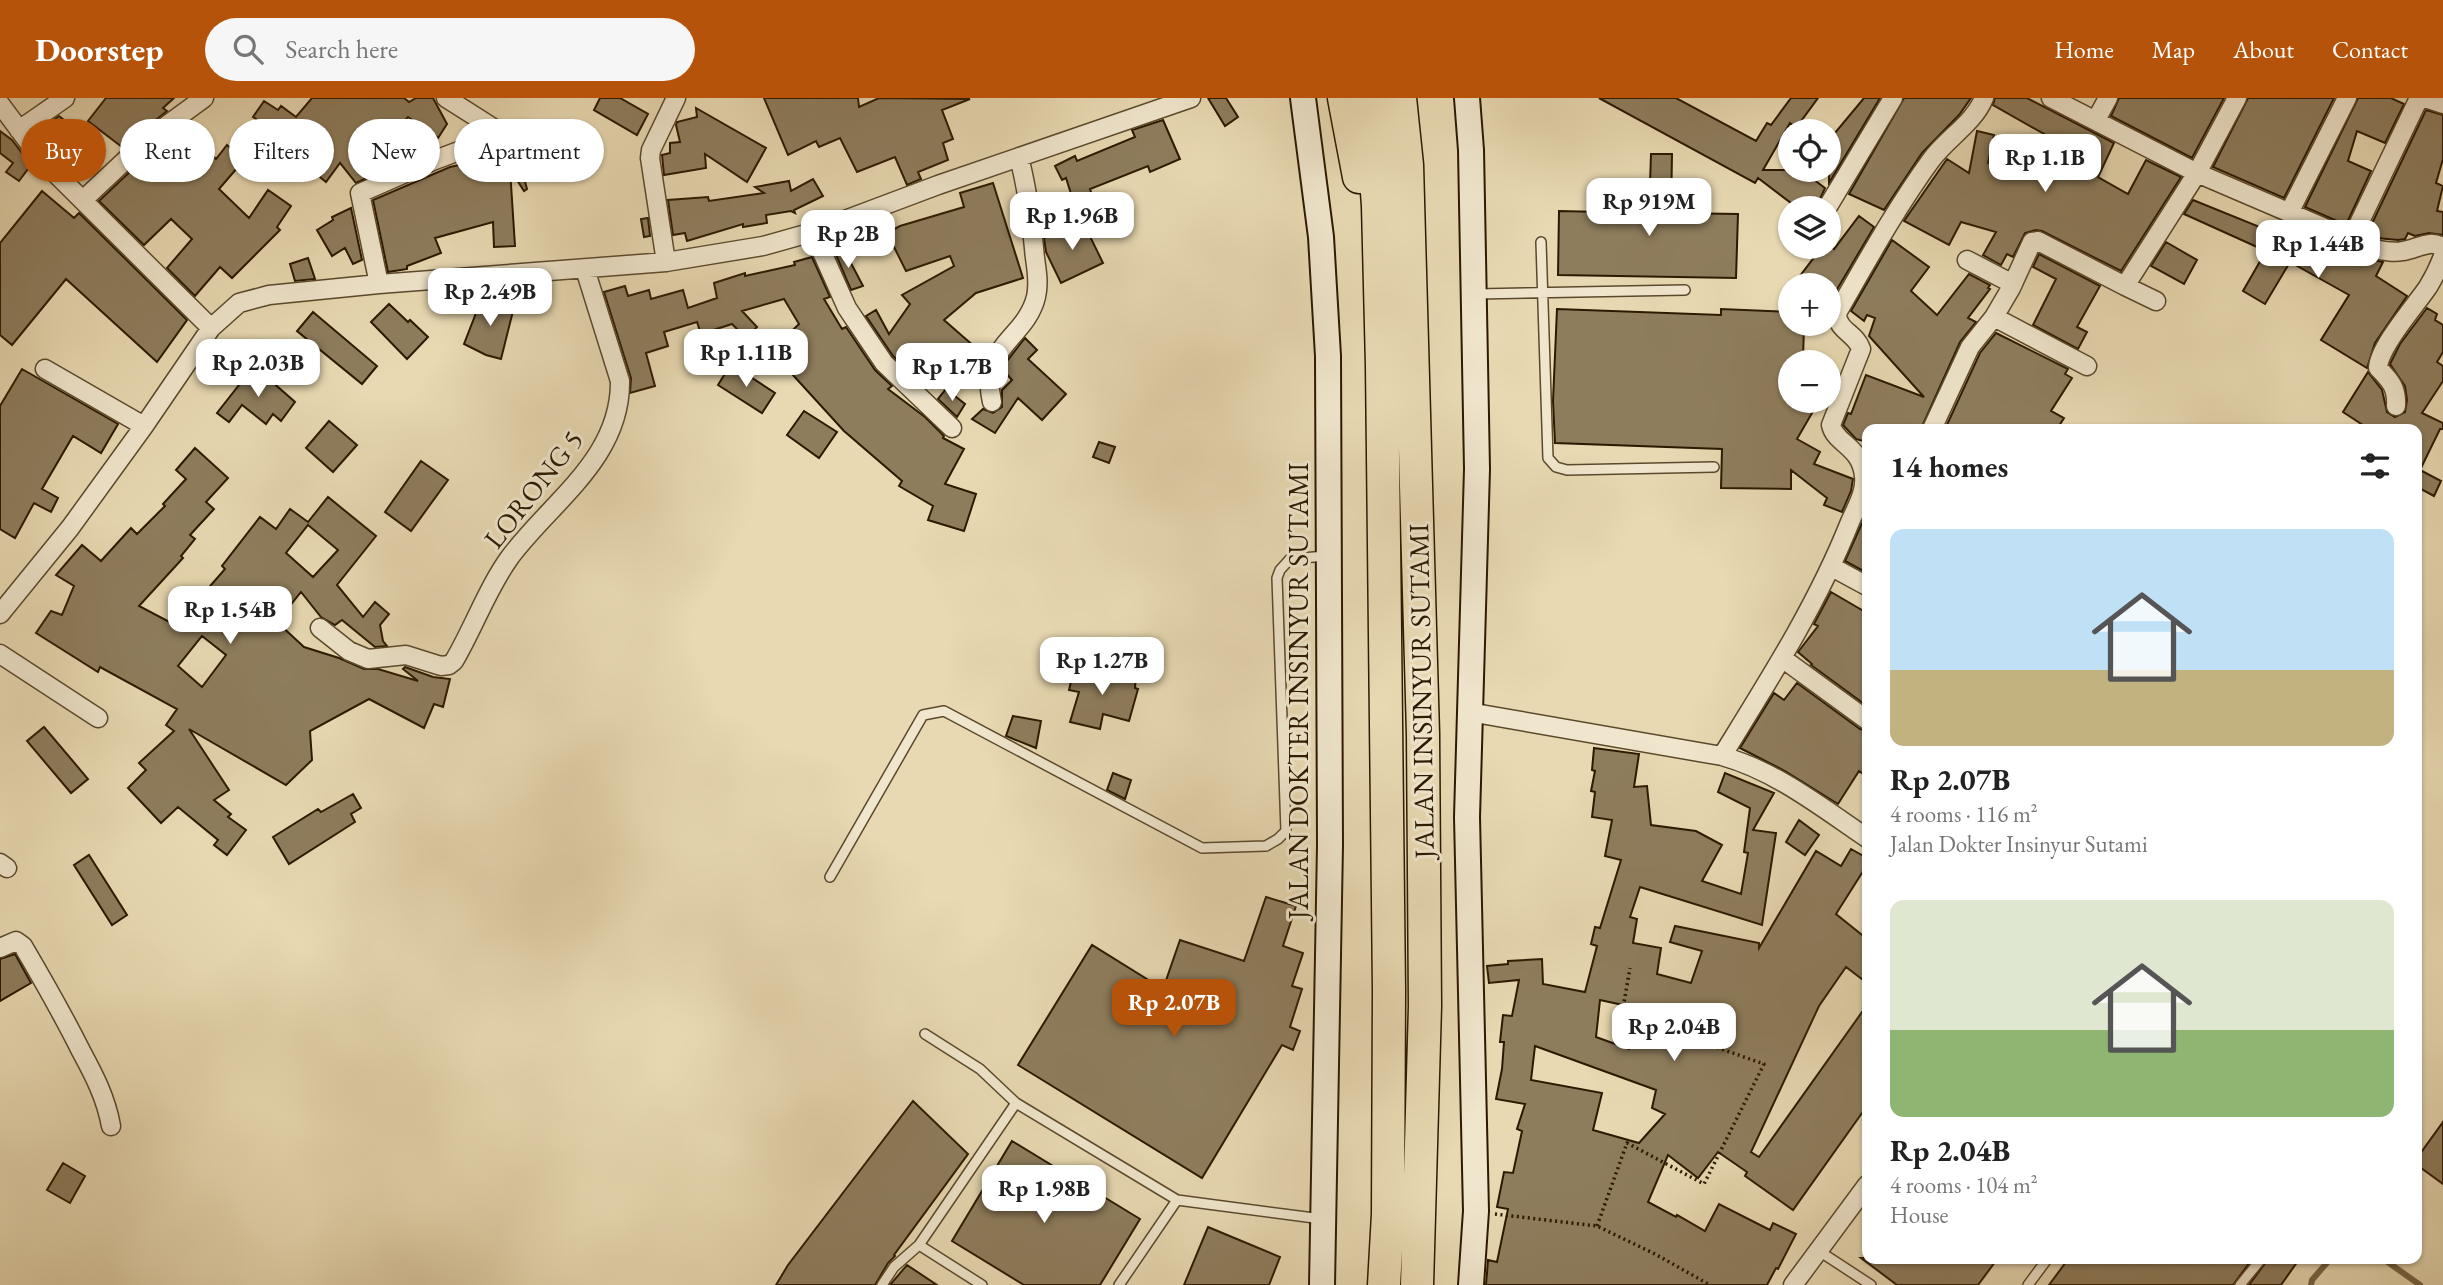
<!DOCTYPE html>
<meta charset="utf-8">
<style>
body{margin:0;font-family:"EB Garamond",serif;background:#f6f6f6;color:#222;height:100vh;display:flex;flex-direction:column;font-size:26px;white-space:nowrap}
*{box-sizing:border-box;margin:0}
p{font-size:23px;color:#767676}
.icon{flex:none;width:38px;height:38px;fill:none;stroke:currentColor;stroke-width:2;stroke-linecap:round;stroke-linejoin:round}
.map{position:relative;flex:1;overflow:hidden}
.panel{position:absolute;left:1862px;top:326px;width:560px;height:840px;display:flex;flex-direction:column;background:#fff;border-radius:14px;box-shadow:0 2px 5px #0004}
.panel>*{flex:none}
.hud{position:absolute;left:21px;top:21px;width:665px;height:63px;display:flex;gap:14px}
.tools{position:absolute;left:1778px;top:21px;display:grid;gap:14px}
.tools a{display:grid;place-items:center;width:63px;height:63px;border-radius:50%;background:#fff;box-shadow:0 2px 5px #0004;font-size:35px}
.price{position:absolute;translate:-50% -60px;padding:0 16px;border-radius:14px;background:#fff;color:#222;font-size:23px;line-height:46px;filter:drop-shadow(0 2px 4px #0008)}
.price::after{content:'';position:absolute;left:50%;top:42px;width:21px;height:16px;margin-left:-10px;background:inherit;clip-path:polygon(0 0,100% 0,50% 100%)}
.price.active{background:#b45309;color:#fff}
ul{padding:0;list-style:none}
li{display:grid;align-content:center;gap:14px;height:371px;padding:0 28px}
li span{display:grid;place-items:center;height:217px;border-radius:14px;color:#555}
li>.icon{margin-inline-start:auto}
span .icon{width:126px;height:126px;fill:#fffc;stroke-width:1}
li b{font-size:30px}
h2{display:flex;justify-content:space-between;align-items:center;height:84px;padding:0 28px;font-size:30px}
.chip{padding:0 24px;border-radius:32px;background:#fff;box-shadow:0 2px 5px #0004;font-size:24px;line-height:63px}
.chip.active{background:#b45309;color:#fff}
header{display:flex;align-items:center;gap:42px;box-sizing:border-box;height:98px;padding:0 35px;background:#b45309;color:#fff}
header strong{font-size:33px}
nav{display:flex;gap:38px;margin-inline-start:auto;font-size:24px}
.search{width:490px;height:63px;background:#f6f6f6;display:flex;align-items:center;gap:18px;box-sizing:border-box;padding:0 24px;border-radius:38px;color:#767676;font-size:26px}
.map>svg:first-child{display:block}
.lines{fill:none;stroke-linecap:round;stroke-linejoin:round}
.stream{stroke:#766546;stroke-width:6}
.building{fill:#8e7d5d;stroke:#2c1900;stroke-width:2;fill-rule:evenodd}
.lane-casing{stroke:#5b492c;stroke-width:12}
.street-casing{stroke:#5b492c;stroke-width:21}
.secondary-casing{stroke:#2c1900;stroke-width:28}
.highway-casing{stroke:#2c1900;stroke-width:35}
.path{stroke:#2c1900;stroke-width:3.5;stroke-dasharray:2 3.5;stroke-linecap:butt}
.lane{stroke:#f0e6cd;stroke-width:9}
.street{stroke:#f0e6cd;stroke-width:18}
.secondary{stroke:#f0e6cd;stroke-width:24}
.highway{stroke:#e8d9b2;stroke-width:32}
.labels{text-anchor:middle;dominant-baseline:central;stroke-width:6;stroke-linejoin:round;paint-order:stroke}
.street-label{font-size:28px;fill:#2c1900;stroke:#f0e6cd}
</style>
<header>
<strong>Doorstep</strong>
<div class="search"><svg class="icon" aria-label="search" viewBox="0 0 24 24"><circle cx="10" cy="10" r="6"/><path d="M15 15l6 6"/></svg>Search here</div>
<nav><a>Home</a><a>Map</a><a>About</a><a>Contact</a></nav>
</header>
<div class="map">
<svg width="2443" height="1187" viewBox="0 0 2443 1187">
<rect width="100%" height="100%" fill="#e8d9b2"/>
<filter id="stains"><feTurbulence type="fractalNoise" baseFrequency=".00286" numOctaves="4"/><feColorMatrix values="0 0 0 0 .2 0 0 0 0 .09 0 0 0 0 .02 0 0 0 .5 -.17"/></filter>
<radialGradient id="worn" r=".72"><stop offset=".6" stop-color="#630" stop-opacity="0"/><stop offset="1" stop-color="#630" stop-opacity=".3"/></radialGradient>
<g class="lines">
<path class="stream" d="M2382,1160L2420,1187
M2311,1187L2312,1182L2331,1160"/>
</g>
<path class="building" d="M106,0H174L163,10L167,13L122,49L88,23Z
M312,0H404L409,4L416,0H433L447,26L438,40L408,19L387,41L399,56L378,75L356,85L340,65L326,84L309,70L314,63L291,50L293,46L253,19L264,3L278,12L281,8L296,19Z
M600,0H620L648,16L637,37L594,12Z
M764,0H858L859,9L879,0L970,1L942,12L953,41L943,45L948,62L918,74L921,81L907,87L895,59L857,74L840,40L819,49L816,43L788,57Z
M1208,0H1226L1238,19L1225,28Z
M1599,0H1676L1756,43L1767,25L1771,27L1791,0H1818L1796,30L1790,25L1763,72H1801L1825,90L1816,110H1809L1799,102L1795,108L1758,80L1755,85Z
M1864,0H1880L1829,85V42Z
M1904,0H1971L1959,17L1922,55L1884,112L1849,96Z
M1995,0H2027L2114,45L2098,79L2128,96L2146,62L2181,79L2121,173L2042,133L2036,132L2025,135L2013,159L2007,156L2001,167L1983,157L1996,134L1961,124L1949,147L1904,123L1947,61L1969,75L1977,33L1994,37L1988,65L2026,81L2044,47L2074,53L1993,7Z
M2119,0H2224L2192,60L2111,18Z
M2248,0H2334L2284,100L2213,69Z
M2358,0H2391L2404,6L2385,45L2357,33L2348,63L2371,73L2346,127L2305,109Z
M696,10L766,50L747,84L705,56L706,70L664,77L662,57L670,55V45L680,44L676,27L677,24L697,19Z
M2426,12L2443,17V61L2436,85L2443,88L2437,113L2443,114V137L2429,135L2415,138L2408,135L2405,141L2398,142L2377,140L2367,136Z
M59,18L84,38L64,62L43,45L37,37L44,29Z
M1163,22L1180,61L1150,74L1148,68L1090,91L1098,115L1079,121L1066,80L1062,82L1055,68L1075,58L1077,63L1135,39L1132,32Z
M183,29L216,61L227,47L244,62L219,91L249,120L268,92L291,108L277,129L280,132L232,180L220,169L195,198L167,170L192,141L171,121L144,147L99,103L155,50Z
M582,30L592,48L569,58L560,42Z
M0,33L12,42L31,67L19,83L6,74L13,65L0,55Z
M516,49L527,91L524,93L510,71L515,148L494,149L493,124L435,140L441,155L407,168V171L388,174L373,102L450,69L473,64L469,61L482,56Z
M1651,56H1672L1671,115L1738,116L1736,180L1558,177L1559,113L1649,115Z
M813,81L823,98L794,112L795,115L791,113L766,117L767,125L743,129V126L687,143L685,135L673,137L668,102L708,99L709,103L764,95L755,89L789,83L791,93Z
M993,85L1023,180L976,195L944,222L975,249L945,284L920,262L909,273L893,258L866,218L876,212L889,236L910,206L902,197L954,168L950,158L906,173L887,135L900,128L964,109L960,95Z
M42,93L74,120L79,115L187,222L157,264L66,181L12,247L0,237V145Z
M2193,102L2304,147L2309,135L2370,161L2383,164L2376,178L2407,198L2375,245L2367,270L2321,242L2349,197L2290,164L2265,206L2243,193L2266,153L2184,116Z
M351,110L362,162L353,166L345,150L332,158L317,132L333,122L332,119Z
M1859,118L1874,129L1832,200L1829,197V187H1793L1822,149L1829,147L1834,151Z
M648,120L650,138L644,139L641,121Z
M1082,122L1103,165L1061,185L1046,154L1044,140Z
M1892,142L1929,169L1911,193L1937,217L1969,176L1990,187L1988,190L1990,191L1968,220L1976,224L1960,244L1921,331H1867V344L1856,341L1843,327L1848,315L1851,316L1866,277L1924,299L1869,238L1875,220L1867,217L1864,223L1851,213Z
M2166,144L2197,162L2184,186L2151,168Z
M843,150L863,188L851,192L834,152Z
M2039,156L2100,188L2077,229L2087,234L2078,251L2033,227L2056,181L2033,169Z
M812,159L830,199L824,201L842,231L846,229L875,272L892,288L888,291L925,319L944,338L943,340L964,351L945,386L976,396L964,433L928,422L933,408L899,388L902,383L844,333L771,253L799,226L784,201L742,213L757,229L746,240L732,226L701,236L697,224L664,234L668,248L646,255L655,288L630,295L631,280L604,194L625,188L628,198L649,192L651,201L683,192L688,210L717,200L714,185L745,175V178L795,167L794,164Z
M308,160L315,181L295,183L290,166Z
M483,197L514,209L501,261L486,257L464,246Z
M389,206L408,224L410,222L428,239L407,261L371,224Z
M2427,210L2437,216L2435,222L2443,227V254L2437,264L2443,268V283L2422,315L2443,325V331H2440L2420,372L2441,383L2434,398L2417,389V331H2369L2343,314L2368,274L2382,292L2387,314L2395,319L2405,314L2407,302L2405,288L2390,266L2400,246Z
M1557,211L1721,217V211L1790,214V226H1804L1803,264H1790V303H1819L1797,341L1820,354L1814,366L1853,381L1851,393L1842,414L1824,407L1827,400L1791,372V391L1721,390L1722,351L1555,345L1553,303Z
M313,214L377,268L362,286L297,233Z
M1996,235L2068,271L2065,276L2072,280L2051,313L2064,320L2057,331H1945L1980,255Z
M1025,240L1037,252L1028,261L1066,296L1042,322L1018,300L995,335L972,321L983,311L993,315L1002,309V292L1012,282L1003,272L1007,263Z
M731,266L775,295L762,315L718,287Z
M254,268L295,304L281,323L273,316L266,326L242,307L229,324L217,315Z
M22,271L118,326L101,355L73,338L42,391L58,400L51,414L34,405L15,440L0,431V308Z
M946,291L965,306L957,319L938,301Z
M804,313L837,334L819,360L787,337Z
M329,323L357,347L333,374L306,350Z
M1099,344L1115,349L1109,365L1093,359Z
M195,350L228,380L206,404L214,411L190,437L195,441L181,458L183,460L139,508L177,528L206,509L198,502L225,471L222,468L260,419L276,431L290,411L308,424L328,399L376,438L337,487L363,519L375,504L389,516L380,527L383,543L387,548L375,549L342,522L335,527L321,519L301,494L277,524L304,549L339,560L364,571H378L418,583L403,571L405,569L433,579L450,581L443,609L434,606L424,630L369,601L310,633L312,662L286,687L189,631L229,692L214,702L231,716L228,719L246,732L227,757L214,747L218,742L178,709L161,725L128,690L146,672L139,665L174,633L166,627L177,611L100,569L98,574L36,535L51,513L62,517L74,488L56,477L82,447L101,463L131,430L137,436L165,408L163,406L186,381L176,372ZM308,427L338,452L313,479L286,455ZM202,538L226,557L202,589L178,568Z
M421,363L448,382L411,433L385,414Z
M1867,414V475L1845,463Z
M1831,494L1867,515V608L1811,567L1812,566L1798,554L1818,528L1814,526Z
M1074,571L1113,579V574L1136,576L1135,590L1138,591L1129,623L1103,616L1100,631L1070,624L1079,594L1069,592Z
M1797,585L1860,631L1867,633V679L1859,673L1838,706L1785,673L1740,650L1774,595L1784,602Z
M1013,618L1041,623L1036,650L1006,638Z
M44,629L88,681L71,695L27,643Z
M1594,650L1639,656L1634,689L1647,688L1651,727L1696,733L1722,747L1702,783L1741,796L1748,755L1744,754L1750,710L1718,694L1725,675L1774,695L1753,732L1776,735L1762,827L1640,789L1630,819L1637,821L1633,845L1661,850L1657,876L1691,885L1702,853L1670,844L1675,828L1759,845V850L1816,753L1841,768L1851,751L1867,760V767L1836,816L1867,841V885L1846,869L1819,908L1751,1054L1759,1059L1867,907V1008L1793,1112L1745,1078L1747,1074L1718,1054L1698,1080L1668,1057L1648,1104L1676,1119L1677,1117L1705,1133L1719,1106L1770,1132L1773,1125L1796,1136L1778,1171L1776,1170L1767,1187H1486L1488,1162L1497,1164L1508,1111L1497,1109L1504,1074L1513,1075L1522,1033L1517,1031L1525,1006L1496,1001L1502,971L1504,944H1500L1503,917L1512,918L1519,882L1489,885L1487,868L1508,866V863L1542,861L1543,886L1585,894L1597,848L1591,846L1595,829L1600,830L1621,762L1605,758L1612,722L1592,719L1595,694L1591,693L1595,673L1592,672ZM1600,902L1650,913L1637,947L1631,945L1629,951L1596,939ZM1535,948L1656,992L1652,1010L1665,1016L1639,1045L1593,1032L1602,995L1531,982Z
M1113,675L1131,682L1125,701L1107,692Z
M353,696L361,710L351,716L355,724L289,766L273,739L318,711L321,714Z
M1799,722L1819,737L1805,757L1786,744Z
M89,757L127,817L112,827L74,767Z
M1266,799L1296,808L1283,848L1303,855L1292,888L1302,891L1290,929L1300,933L1293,952L1282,947L1202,1080L1018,967L1092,847L1163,891L1180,842L1244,863Z
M15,856L31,885L0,903V861Z
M913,1003L968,1056L894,1157L895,1158L888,1165L875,1187H776L788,1167Z
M2443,1024V1086L2417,1067V1060Z
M1012,1043L1140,1121L1100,1187H1024L952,1143Z
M63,1065L85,1078L70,1105L47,1092Z
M1208,1129L1280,1159L1269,1187H1184Z
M1861,1160H1998L1978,1187H1897Z
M2069,1160H2253L2233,1187H2049Z
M2269,1160H2300L2281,1187H2249Z
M907,1167L937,1187H890Z"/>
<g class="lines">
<defs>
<path id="lane" d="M1541,144L1548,360L1556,369L1567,372L1714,369
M1477,196L1685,192
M830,779L923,617L944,613L1202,750L1266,748L1278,741L1286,733L1277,480L1280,472L1290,461L1326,458
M1016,1005L1177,1102
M919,1147L982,1187
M1819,1153L1871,1187
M882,1187L894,1169L919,1147L1016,1005L980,971L925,936
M1119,1187L1177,1102L1322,1121
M2028,1187L2048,1160
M2240,1187L2262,1160"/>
<path id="street" d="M2051,0L2197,75L2374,151C2384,153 2393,155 2403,153C2417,151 2431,140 2443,150
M2425,0L2443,6
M0,6L41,61L211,230
M2096,22L2108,0
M19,32L65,0
M83,102L148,41L204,0
M1827,110L1893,0
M2289,115L2347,0
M813,134L847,210L884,265L952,330
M2351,142L2419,0
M1967,162L2013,186
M666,164L650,60L651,52L676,0
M379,186L360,95L435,62L496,39L495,31L446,0
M2125,188L2156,203
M1994,219L2087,268
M45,271L144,328
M992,304C979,247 1025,242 1036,199C1040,182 1035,166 1034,150C1031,119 1027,90 1019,59
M2396,308C2397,290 2391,283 2378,270C2379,249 2415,208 2428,189C2434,179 2439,169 2443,158
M1932,331L1970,249L1994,219L2011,190L2032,144L2038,143L2125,188L2197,75L2237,0
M1832,469L1867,488
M0,516L70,430L144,328L211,230L239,205L269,197L379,186L666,164L763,148L813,134L938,87L1191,0
M320,530L349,553L368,561L406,557L441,568L449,567L454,563C474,529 487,491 510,459C552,403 621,360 620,283L585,171
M0,556L98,620
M1782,560L1867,622
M1469,614L1722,658C1769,582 1817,507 1850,424C1856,410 1866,394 1864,378C1861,348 1835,346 1831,327L1861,251C1856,235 1837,233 1837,215C1867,163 1896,110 1931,62C1947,40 1974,25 1984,0
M1722,658C1776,673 1821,709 1867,740
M0,765L7,770
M0,850L16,843L23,848C43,882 63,917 81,953C94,977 106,1000 111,1028
M1793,1187L1867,1087"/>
<path id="secondary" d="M1303,0L1321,139L1328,258L1330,747L1322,1187
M1467,0L1471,52L1477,371L1467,719L1476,1113L1471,1187"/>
<path id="highway" d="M1344,0L1359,79
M1370,0L1378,108L1382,268L1389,892L1388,1116L1384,1187
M1400,0L1407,67L1423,636L1425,908L1417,1187"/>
</defs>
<use href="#lane" class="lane-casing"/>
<use href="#street" class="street-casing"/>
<use href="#secondary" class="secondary-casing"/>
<use href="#highway" class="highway-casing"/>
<path class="path" d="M1495,1116L1597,1128L1655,1156L1710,1187
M1597,1128L1627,1045L1704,1086L1764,966L1622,916L1630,870"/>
<use href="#lane" class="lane"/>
<use href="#street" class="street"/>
<use href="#secondary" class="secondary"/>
<use href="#highway" class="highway"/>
</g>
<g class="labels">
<g class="street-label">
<text transform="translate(533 391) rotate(-52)">LORONG 5</text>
<text transform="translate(1298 593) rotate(-90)">JALAN DOKTER INSINYUR SUTAMI</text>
<text transform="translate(1421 593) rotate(-91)">JALAN INSINYUR SUTAMI</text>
</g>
</g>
<rect width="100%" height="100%" filter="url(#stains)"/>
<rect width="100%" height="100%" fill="url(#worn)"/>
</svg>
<div class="tools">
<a><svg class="icon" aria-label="locate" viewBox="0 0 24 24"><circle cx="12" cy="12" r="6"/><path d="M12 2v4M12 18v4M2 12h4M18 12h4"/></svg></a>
<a><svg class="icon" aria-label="layers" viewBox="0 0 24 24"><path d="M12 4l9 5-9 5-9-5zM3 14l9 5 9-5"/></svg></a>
<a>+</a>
<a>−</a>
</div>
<b class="price" style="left:2045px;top:96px">Rp 1.1B</b>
<b class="price" style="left:1649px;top:140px">Rp 919M</b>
<b class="price" style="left:1072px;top:154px">Rp 1.96B</b>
<b class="price" style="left:848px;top:172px">Rp 2B</b>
<b class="price" style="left:2318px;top:182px">Rp 1.44B</b>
<b class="price" style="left:490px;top:230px">Rp 2.49B</b>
<b class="price" style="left:746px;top:291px">Rp 1.11B</b>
<b class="price" style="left:258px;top:301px">Rp 2.03B</b>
<b class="price" style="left:952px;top:305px">Rp 1.7B</b>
<b class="price" style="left:230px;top:548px">Rp 1.54B</b>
<b class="price" style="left:1102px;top:599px">Rp 1.27B</b>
<b class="price active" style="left:1174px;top:941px">Rp 2.07B</b>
<b class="price" style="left:1674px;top:965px">Rp 2.04B</b>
<b class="price" style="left:1044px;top:1127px">Rp 1.98B</b>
<div class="hud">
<a class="chip active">Buy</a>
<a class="chip">Rent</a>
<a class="chip">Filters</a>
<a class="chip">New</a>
<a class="chip">Apartment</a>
</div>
<section class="panel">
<h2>14 homes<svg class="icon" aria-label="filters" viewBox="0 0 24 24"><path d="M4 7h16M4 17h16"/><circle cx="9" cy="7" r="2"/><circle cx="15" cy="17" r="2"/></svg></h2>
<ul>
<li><span style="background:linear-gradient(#bfe0f5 65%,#c2b280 0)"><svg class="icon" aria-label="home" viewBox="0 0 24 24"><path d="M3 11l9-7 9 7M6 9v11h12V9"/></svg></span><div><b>Rp 2.07B</b><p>4 rooms · 116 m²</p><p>Jalan Dokter Insinyur Sutami</p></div></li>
<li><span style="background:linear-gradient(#dfe7d0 60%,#8fb573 0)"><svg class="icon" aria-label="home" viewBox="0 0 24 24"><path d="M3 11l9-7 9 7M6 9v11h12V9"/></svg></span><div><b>Rp 2.04B</b><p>4 rooms · 104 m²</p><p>House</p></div></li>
</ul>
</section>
</div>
